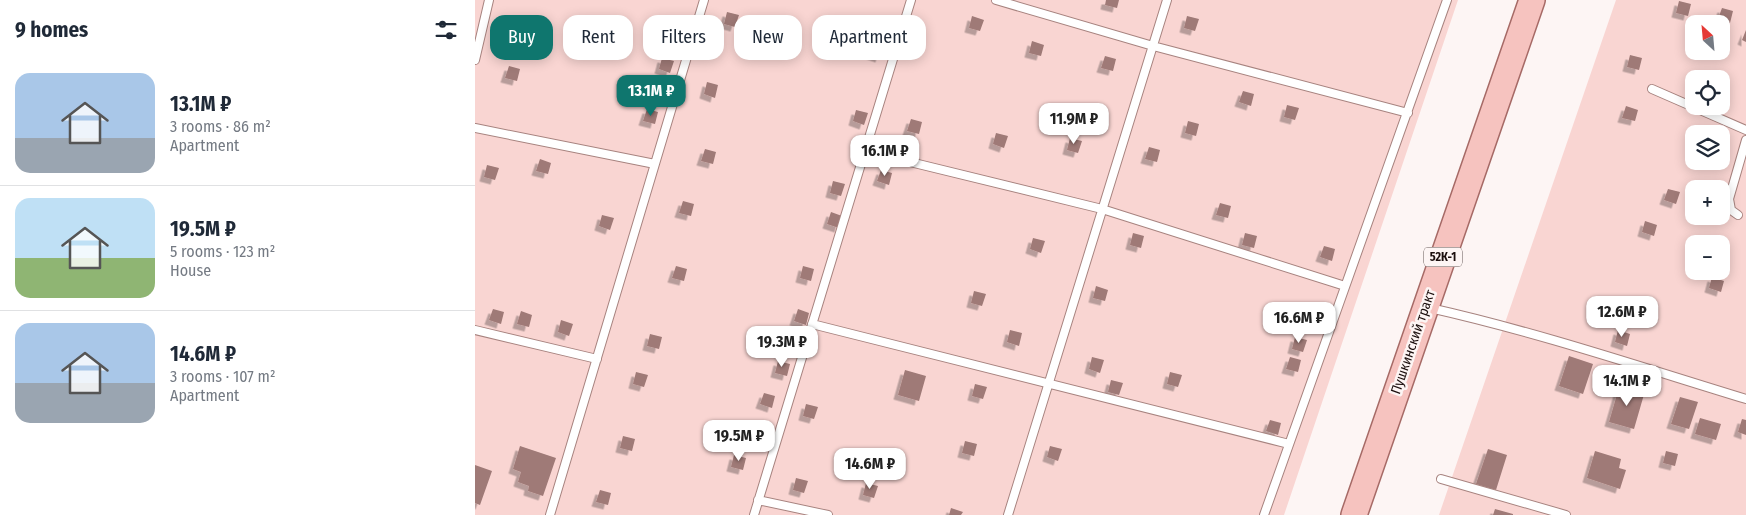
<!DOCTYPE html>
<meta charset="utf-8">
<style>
body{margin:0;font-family:"Fira Sans Condensed",sans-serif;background:#f2f2f3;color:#1f2937;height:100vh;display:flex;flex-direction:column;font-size:19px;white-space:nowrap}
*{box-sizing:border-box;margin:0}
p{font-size:16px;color:#747a83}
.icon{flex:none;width:28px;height:28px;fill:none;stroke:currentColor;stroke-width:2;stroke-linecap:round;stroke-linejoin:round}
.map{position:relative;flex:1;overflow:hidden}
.details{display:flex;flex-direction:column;background:#fff;width:475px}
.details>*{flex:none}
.guide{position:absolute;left:15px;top:15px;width:475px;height:45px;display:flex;gap:10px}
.needle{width:32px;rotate:334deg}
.fabs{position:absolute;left:1210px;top:15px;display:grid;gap:10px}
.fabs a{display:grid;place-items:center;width:45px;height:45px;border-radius:10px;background:#fff;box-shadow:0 2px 12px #0003;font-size:25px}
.price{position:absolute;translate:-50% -42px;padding:0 11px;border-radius:10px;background:#fff;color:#222;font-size:16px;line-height:32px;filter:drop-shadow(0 1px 2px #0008)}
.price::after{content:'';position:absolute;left:50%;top:30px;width:15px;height:11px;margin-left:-8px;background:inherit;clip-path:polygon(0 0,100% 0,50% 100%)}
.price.selected{background:#0f766e;color:#fff}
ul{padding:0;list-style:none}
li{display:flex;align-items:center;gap:15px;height:125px;padding:0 15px}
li+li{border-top:1px solid #e0e1e3}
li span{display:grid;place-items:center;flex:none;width:140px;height:100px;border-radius:15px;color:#555}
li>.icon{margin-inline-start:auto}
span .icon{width:60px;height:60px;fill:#fffc;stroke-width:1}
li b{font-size:21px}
h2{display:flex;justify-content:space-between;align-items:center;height:60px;padding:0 15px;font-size:21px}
.pill{padding:0 18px;border-radius:15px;background:#fff;box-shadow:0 2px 12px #0003;font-size:18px;line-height:45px}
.pill.selected{background:#0f766e;color:#fff}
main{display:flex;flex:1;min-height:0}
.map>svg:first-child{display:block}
.green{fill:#f9d5d2;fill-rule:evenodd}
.building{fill:#9f7a77;filter:url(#shadow)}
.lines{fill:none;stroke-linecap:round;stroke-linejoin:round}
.service-casing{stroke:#a7837f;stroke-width:10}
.primary-casing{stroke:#a66a66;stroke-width:28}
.service{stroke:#fff;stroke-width:8}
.primary{stroke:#f6c3bf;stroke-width:25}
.labels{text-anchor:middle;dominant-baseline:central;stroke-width:5;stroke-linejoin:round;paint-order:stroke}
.shield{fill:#fdf5f4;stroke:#605453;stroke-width:1}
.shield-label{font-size:12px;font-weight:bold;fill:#1c0f0e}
.street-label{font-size:14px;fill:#1c0f0e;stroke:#fdf5f4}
</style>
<main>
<section class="details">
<h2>9 homes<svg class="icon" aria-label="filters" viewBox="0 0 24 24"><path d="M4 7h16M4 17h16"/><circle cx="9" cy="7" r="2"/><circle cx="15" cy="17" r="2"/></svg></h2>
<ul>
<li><span style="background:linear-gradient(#a9c7e8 65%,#9aa5b1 0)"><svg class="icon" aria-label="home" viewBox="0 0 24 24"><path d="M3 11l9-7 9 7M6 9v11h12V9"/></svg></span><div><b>13.1M ₽</b><p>3 rooms · 86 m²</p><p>Apartment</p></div></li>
<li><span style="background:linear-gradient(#bfe0f5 60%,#8fb573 0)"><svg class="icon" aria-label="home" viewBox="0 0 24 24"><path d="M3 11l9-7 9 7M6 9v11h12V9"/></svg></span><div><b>19.5M ₽</b><p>5 rooms · 123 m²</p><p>House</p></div></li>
<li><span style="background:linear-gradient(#a9c7e8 60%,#9aa5b1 0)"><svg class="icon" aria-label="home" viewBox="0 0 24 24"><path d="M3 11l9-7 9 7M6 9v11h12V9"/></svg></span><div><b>14.6M ₽</b><p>3 rooms · 107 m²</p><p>Apartment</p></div></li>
</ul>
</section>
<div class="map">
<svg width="1271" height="515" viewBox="0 0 1271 515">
<defs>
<filter id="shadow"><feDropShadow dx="-4.5" dy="4.5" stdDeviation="0" flood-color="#0004"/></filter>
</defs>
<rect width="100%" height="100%" fill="#fdf5f4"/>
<path class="green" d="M0,0H983L809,515H0Z
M1141,0H1271V515H964ZM1219,24H1246V51H1219ZM1219,79H1246V106H1219ZM1219,134H1246V161H1219ZM1219,189H1246V216H1219ZM1219,244H1246V271H1219Z"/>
<path class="building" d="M631,0H644L642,8L630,5Z
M1204,1L1216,4L1213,16L1201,13Z
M1247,8L1258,11L1255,23L1243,19Z
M252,12L264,15L260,27L249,24Z
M497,16L509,20L505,31L494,28Z
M712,16L724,19L720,31L709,28Z
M41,17L52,20L49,32L37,29Z
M1271,30V42L1267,40Z
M557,41L569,45L566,56L554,53Z
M397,42L408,46L405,58L393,54Z
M1155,55L1167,58L1164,70L1152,67Z
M630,56L641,59L638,71L626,68Z
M187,58L199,61L195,73L184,69Z
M34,66L45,69L42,81L30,78Z
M232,82L243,85L240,98L229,94Z
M768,91L779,94L776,106L764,102Z
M812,105L824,108L820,120L809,117Z
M1151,106L1163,110L1160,121L1147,118Z
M172,109L183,112L180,124L168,121Z
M381,110L393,113L389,125L378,121Z
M436,119L447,122L444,134L432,131Z
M713,121L724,124L721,136L710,133Z
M521,133L533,136L529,148L518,144Z
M595,138L607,141L603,153L592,150Z
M674,147L685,150L682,162L670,159Z
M230,149L241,152L238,164L226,161Z
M65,159L76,163L73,174L61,171Z
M12,165L24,168L20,180L9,177Z
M406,170L417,173L414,185L402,181Z
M358,181L370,184L366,196L355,193Z
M1193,189L1205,192L1201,204L1189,200Z
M208,201L219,204L216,216L204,213Z
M745,203L756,206L753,218L741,215Z
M356,212L367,216L364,228L352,224Z
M127,215L139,218L135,230L124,226Z
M1170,221L1182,225L1179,236L1167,232Z
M658,233L669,236L666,248L655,245Z
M770,233L782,236L779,248L767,245Z
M558,238L570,241L566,253L555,249Z
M849,246L860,249L857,261L845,257Z
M201,266L212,269L209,281L197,278Z
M328,266L339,269L336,281L325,278Z
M1237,277L1249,281L1246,292L1234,288Z
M621,286L633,290L630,301L618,298Z
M499,291L511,294L507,306L496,303Z
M18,309L29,312L26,324L14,320Z
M323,309L334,313L331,325L319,321Z
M46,311L57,315L54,327L42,324Z
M86,320L98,324L94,336L83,332Z
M535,330L547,333L544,346L532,342Z
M1143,330L1155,334L1152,346L1140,342Z
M175,334L187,337L184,349L172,346Z
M820,337L832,340L828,352L817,349Z
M1094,356L1118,364L1108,394L1084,386Z
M617,357L629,360L625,373L614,369Z
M815,357L826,360L823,372L811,369Z
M303,361L315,364L312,376L300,373Z
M430,370L451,376L444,401L423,395Z
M161,372L173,375L169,387L158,384Z
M695,372L707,375L703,387L692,384Z
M636,380L648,383L644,395L633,392Z
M500,384L512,387L508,399L497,396Z
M1145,384L1170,391L1159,429L1134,422Z
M289,393L300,396L297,408L285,404Z
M1205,397L1223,402L1214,429L1196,424Z
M331,404L343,407L339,419L328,416Z
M1225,418L1246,424L1241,440L1220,434Z
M1267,419L1271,420V435L1263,432Z
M795,420L806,423L803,435L791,431Z
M148,436L160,439L157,451L145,448Z
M490,441L502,444L499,456L487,453Z
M45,446L81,458L68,496L53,491L54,486L43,482L46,472L38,469Z
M575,446L587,449L583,461L572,457Z
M1013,449L1032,455L1021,490L1001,484Z
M1120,451L1146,459L1144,468L1151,470L1145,489L1112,478Z
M1191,451L1203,454L1200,466L1188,463Z
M259,455L271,458L268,470L256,467Z
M0,465L17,471L5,505L0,503Z
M321,478L333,481L329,493L318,490Z
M391,483L403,486L399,498L388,495Z
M125,490L136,493L133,505L121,502Z
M476,508L488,512L486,515H474Z
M1020,509L1038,514V515H1018Z"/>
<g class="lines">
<defs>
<path id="service" d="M521,0L678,46L933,113
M0,60L14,0
M1177,89L1271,130
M0,128L180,164
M390,151L627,209L870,286
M1263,215L1256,210L1254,199L1271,140
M955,308C1062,332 1166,367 1271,399
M337,324L814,444
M0,330L122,359
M966,479L1091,515
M283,500L353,515
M75,515L229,0
M279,515L436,0
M533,515L692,0
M789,515L972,0"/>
<path id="primary" d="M879,515L1057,0"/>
</defs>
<use href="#service" class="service-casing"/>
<use href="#primary" class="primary-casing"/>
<use href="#service" class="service"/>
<use href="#primary" class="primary"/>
</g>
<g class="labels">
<rect class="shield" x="949" y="247.5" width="38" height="19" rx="4"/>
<g class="shield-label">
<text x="968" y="257">52К-1</text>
</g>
<g class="street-label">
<text transform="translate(938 342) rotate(-71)">Пушкинский тракт</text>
</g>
</g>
</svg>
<div class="fabs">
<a><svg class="needle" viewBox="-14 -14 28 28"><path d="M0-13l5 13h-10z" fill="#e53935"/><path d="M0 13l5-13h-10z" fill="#747a83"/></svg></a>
<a><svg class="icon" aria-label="locate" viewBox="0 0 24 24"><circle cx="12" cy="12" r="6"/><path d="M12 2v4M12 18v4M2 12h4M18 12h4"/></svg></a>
<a><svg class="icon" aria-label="layers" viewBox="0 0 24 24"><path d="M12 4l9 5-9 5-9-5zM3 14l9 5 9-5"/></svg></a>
<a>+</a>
<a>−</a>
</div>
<b class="price selected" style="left:176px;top:117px">13.1M ₽</b>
<b class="price" style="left:599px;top:145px">11.9M ₽</b>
<b class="price" style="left:410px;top:177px">16.1M ₽</b>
<b class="price" style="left:1147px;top:338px">12.6M ₽</b>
<b class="price" style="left:824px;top:344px">16.6M ₽</b>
<b class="price" style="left:307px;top:368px">19.3M ₽</b>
<b class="price" style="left:1152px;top:407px">14.1M ₽</b>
<b class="price" style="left:264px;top:462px">19.5M ₽</b>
<b class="price" style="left:395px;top:490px">14.6M ₽</b>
<div class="guide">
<a class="pill selected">Buy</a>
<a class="pill">Rent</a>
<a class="pill">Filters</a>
<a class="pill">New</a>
<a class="pill">Apartment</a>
</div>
</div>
</main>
